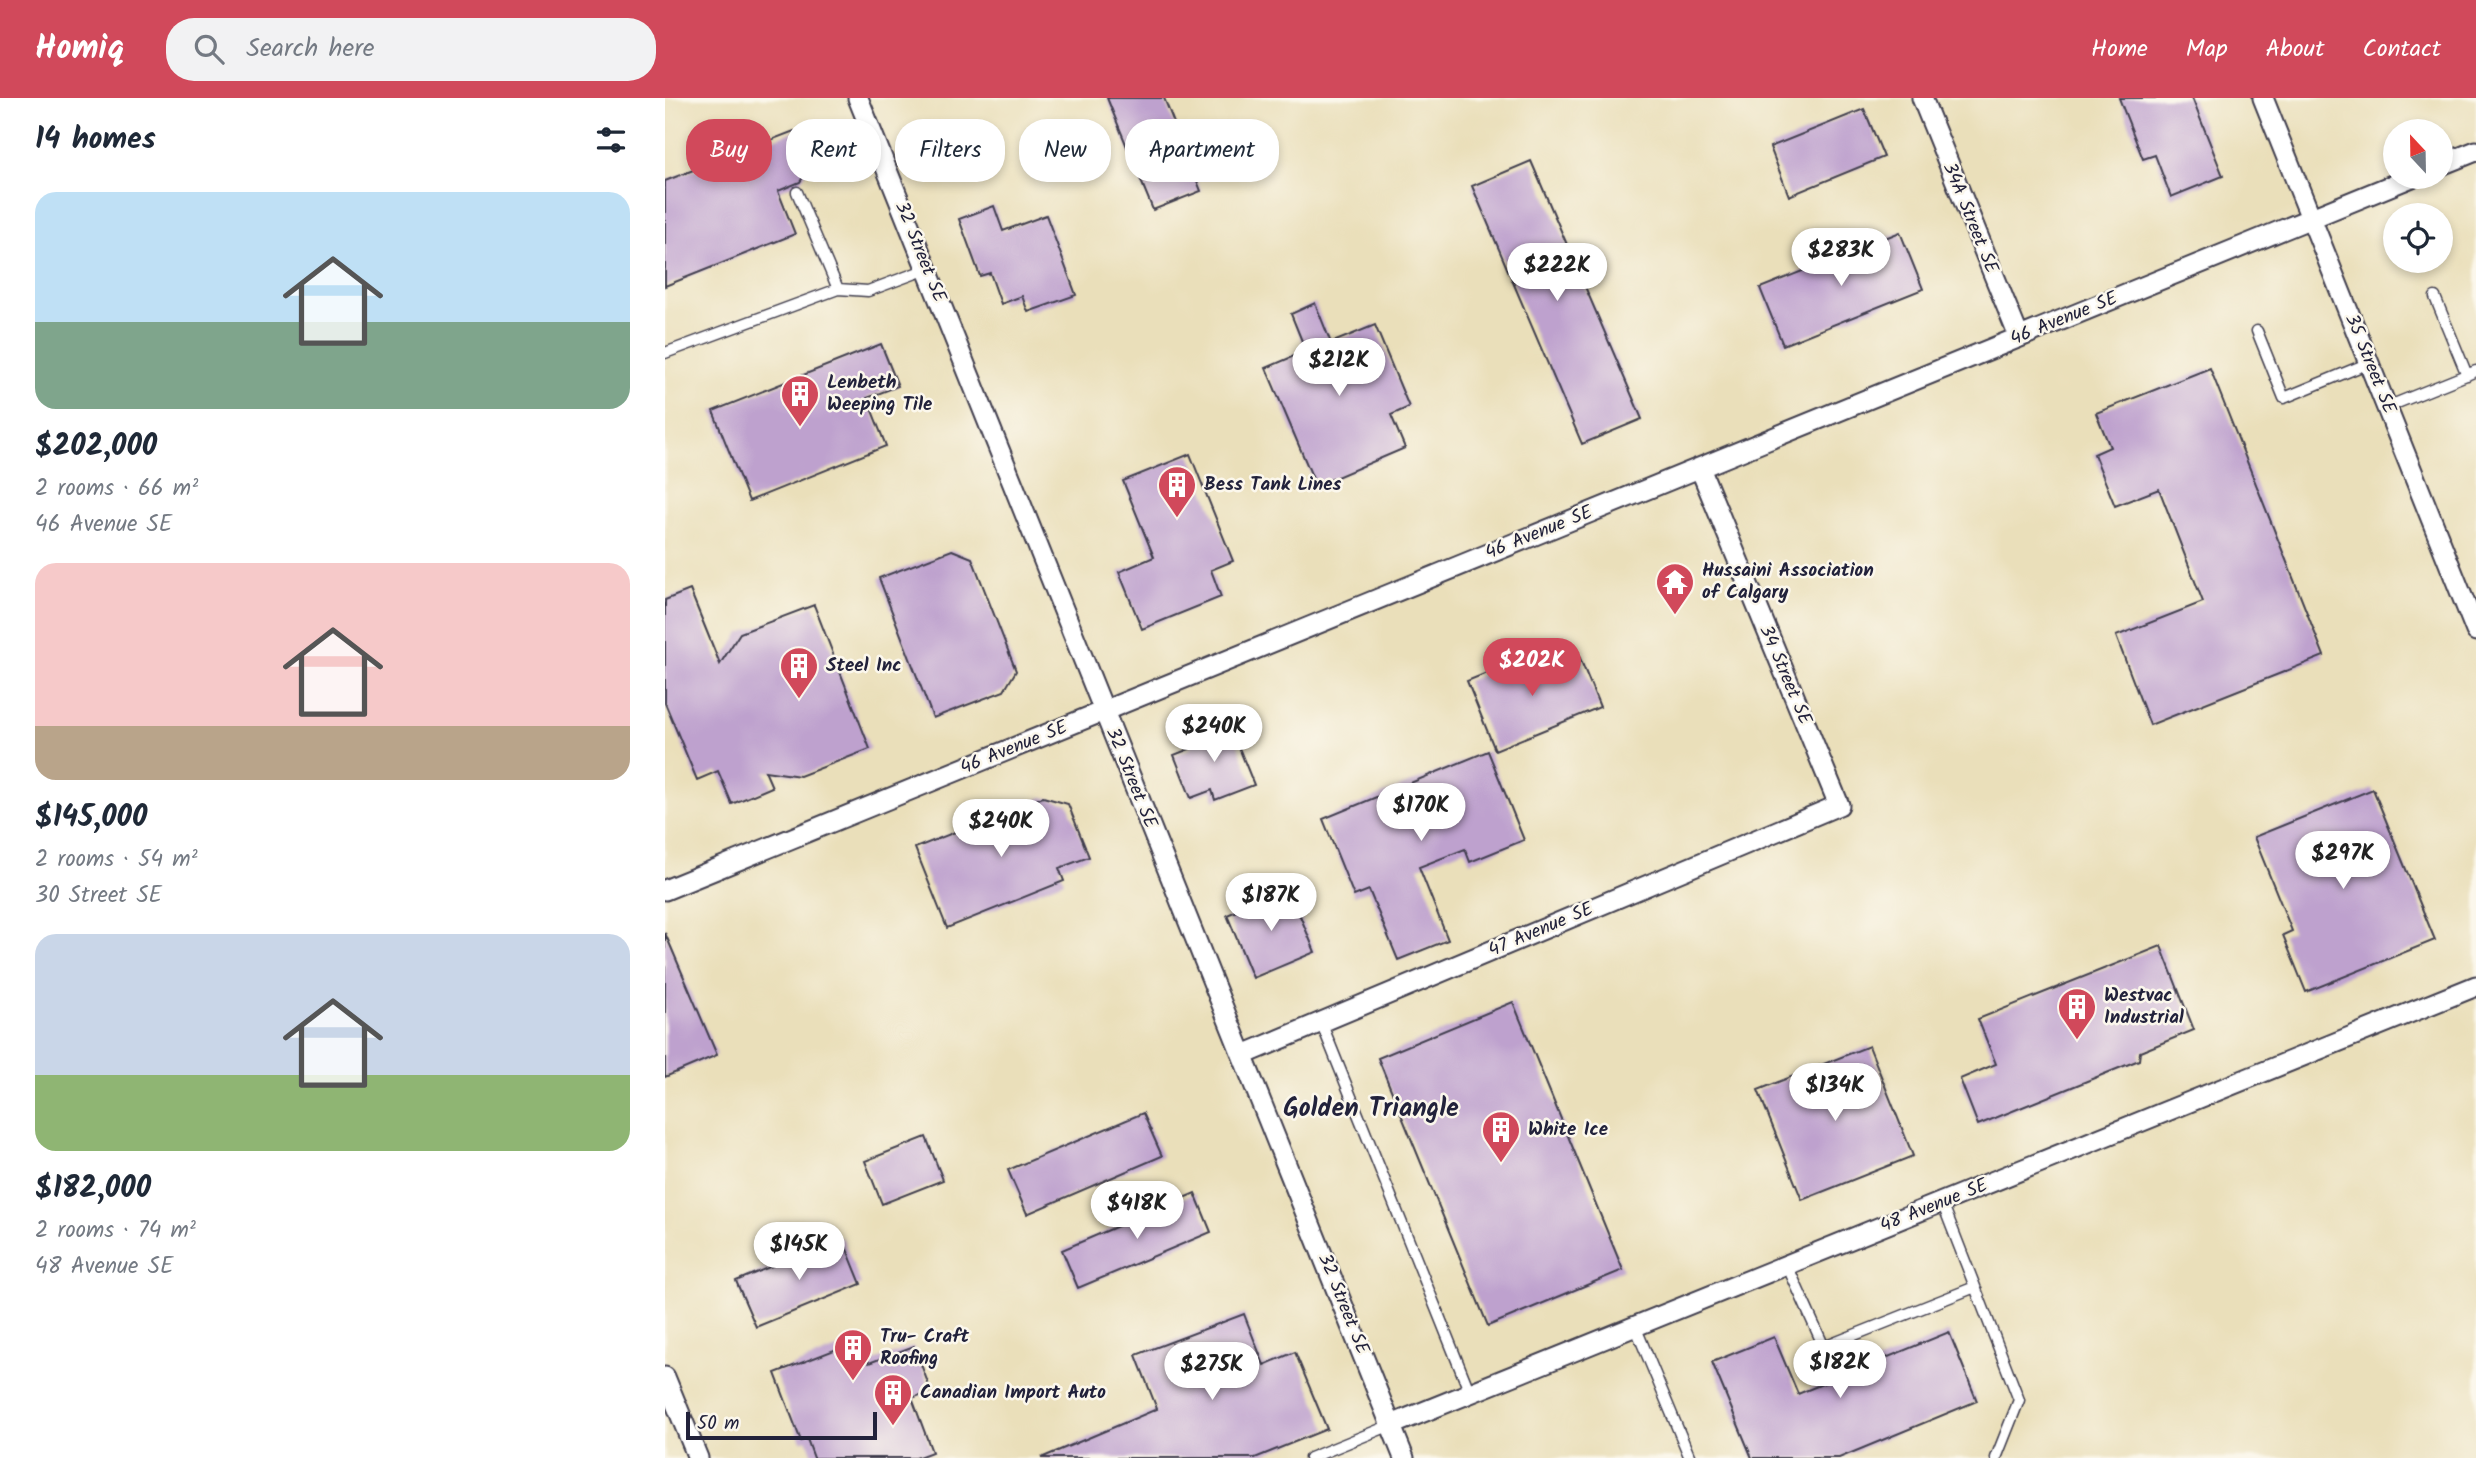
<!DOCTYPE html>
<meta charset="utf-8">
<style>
body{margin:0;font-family:Kalam,sans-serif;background:#f2f2f3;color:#1f2937;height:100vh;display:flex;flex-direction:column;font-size:26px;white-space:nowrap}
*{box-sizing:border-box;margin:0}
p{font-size:23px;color:#747a83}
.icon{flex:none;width:38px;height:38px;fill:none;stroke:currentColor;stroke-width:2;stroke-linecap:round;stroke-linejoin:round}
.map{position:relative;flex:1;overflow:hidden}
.sheet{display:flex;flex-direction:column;background:#fff;width:665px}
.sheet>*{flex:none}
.top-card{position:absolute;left:21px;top:21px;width:665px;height:63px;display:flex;gap:14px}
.needle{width:46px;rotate:338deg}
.fabs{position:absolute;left:1718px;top:21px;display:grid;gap:14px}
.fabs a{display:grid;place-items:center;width:70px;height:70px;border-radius:50%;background:#fff;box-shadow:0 4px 10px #0003;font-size:35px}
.scale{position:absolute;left:21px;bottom:18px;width:191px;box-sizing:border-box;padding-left:7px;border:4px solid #22223b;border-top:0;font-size:19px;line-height:24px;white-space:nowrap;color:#22223b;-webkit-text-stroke:5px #fbf7ec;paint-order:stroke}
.price{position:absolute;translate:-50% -60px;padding:0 16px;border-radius:24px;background:#fff;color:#222;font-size:23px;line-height:46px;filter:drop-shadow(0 2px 4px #0008)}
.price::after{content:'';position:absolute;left:50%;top:42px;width:21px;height:16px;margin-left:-10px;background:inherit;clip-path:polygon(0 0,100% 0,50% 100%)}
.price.active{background:#d1495b;color:#fff}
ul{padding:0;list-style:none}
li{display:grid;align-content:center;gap:14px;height:371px;padding:0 35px}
li span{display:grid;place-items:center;height:217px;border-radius:21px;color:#555}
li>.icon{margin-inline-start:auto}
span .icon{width:126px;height:126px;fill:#fffc;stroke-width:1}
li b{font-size:30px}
h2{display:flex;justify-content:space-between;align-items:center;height:84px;padding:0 35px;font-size:30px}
.chip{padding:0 24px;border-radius:28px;background:#fff;box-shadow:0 4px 10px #0003;font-size:24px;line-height:63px}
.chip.active{background:#d1495b;color:#fff}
header{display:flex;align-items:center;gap:42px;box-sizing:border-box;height:98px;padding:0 35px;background:#d1495b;color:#fff}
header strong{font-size:33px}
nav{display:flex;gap:38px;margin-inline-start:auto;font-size:24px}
.search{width:490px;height:63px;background:#f2f2f3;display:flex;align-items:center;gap:18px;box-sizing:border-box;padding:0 24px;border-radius:28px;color:#747a83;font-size:26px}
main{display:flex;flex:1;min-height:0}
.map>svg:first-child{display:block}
.building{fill:#bea1ce}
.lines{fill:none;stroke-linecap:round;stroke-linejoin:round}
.service-casing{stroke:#403e4e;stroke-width:13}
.minor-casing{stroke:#403e4e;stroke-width:23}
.service{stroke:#fff;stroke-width:10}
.minor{stroke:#fff;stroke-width:19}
.labels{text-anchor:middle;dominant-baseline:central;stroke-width:5;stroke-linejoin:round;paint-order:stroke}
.street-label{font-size:19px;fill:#22223b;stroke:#fbf7ec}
.poi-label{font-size:19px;font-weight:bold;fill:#22223b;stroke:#fbf7ec;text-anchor:start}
.district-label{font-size:26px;font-weight:bold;fill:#22223b;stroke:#fbf7ec}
</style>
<header>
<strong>Homiq</strong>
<div class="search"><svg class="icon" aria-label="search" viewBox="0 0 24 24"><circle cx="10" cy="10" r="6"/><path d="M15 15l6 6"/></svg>Search here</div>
<nav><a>Home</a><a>Map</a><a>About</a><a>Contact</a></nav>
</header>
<main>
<section class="sheet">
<h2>14 homes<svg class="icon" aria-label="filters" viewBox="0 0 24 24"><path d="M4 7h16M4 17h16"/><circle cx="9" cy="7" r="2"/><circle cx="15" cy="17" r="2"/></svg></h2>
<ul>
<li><span style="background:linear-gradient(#bfe0f5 60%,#7fa58c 0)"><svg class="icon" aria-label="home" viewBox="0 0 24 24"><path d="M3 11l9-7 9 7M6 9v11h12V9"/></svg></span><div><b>$202,000</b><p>2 rooms · 66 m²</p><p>46 Avenue SE</p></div></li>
<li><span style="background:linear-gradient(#f6c9c9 75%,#b9a48a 0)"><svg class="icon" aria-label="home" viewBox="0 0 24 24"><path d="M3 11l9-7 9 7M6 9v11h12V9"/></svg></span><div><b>$145,000</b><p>2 rooms · 54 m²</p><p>30 Street SE</p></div></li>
<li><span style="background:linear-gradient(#c9d6e8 65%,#8fb573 0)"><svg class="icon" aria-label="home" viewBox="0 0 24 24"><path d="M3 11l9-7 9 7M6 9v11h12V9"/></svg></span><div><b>$182,000</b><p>2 rooms · 74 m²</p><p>48 Avenue SE</p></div></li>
</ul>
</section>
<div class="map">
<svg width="1811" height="1360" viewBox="0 0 1811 1360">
<rect width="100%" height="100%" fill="#fbf7ec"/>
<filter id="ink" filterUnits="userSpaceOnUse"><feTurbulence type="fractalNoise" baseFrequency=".0143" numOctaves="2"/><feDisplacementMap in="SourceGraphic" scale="14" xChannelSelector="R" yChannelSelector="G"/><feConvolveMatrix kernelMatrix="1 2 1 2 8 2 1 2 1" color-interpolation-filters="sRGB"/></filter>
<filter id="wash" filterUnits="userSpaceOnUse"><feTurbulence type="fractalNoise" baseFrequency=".00686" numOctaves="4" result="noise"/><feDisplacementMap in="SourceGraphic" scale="28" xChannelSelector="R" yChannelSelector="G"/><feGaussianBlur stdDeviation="1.57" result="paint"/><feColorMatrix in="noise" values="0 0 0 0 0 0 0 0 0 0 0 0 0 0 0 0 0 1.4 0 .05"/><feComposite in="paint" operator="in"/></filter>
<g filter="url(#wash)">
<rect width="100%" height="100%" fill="#eadfba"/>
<g id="blocks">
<path class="building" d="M442,0H499L536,93L488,112Z
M1454,0H1527L1558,78L1506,99L1490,57L1478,61Z
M1199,11L1219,59L1124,98L1105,49Z
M129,33L143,71L135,84L113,93L130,136L0,188V83Z
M866,63L977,321L917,346L807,88Z
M329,108L338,133L381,117L411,197L363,214L357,198L336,206L325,175L315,178L294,121Z
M1235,134L1258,191L1118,247L1095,190Z
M650,205L666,245L710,227L744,309L726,317L740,350L651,388L601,270L641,253L626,216Z
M216,246L233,288L202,300L221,348L84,403L48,313Z
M1545,270L1659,558L1485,627L1451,538L1538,504L1494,391L1450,408L1429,356L1445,349L1431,315Z
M525,356L568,463L546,472L556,499L477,531L454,474L489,459L458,383Z
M287,452L307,460L351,573L339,593L268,620L214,480Z
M25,492L55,566L75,535L149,507L205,651L135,678L100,673L107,689L67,706L53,673L32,682L0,605V502Z
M912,553L935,609L830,652L802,583L851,563L856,575Z
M564,625L589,687L550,702L547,692L526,700L509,657L527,650L523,641Z
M823,653L859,742L805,764L800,751L754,769L783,842L733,862L704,792L689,798L658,721Z
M1708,691L1770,842L1641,894L1618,837L1627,833L1589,739Z
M378,699L403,706L424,759L394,770L399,783L282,830L250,750Z
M624,791L650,854L588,880L562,817Z
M0,835L52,957L0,979Z
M1496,848L1529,932L1475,954L1474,962L1313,1027L1295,981L1331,966L1313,921Z
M848,904L958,1172L823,1228L713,960Z
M1204,948L1248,1058L1137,1102L1093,992Z
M478,1015L497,1058L362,1116L343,1072Z
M261,1039L278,1082L217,1106L200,1063Z
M530,1095L546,1134L413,1190L397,1152Z
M177,1139L196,1186L91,1229L71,1183Z
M579,1216L599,1267L630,1254L662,1331L590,1360H376L492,1311L471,1257Z
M1284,1234L1312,1303L1174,1360H1087L1047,1264L1109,1239L1133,1296Z
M195,1242L204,1265L249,1248L266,1293L247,1300L267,1354L251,1360H149L142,1341L136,1343L110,1275Z"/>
</g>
</g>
<g filter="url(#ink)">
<use href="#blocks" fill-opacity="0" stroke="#403e4e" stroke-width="2"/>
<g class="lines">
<defs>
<path id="service" d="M132,94L173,191
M1770,199L1802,277
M1592,233L1619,300L1704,265
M0,255L173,191L203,193L262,171
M1722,309L1811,273
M656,924L805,1295
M1277,1104L1354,1302L1331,1360
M1122,1167L1159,1249L1310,1189
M970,1228L1025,1360
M645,1360L726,1327"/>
<path id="minor" d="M193,0L739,1360
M1257,0L1354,239
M1598,0L1811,533
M1776,67L1811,53
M0,792L1747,79
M578,957L1174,707L1035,370
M0,1279L33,1360
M726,1327L1811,888"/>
</defs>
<use href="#service" class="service-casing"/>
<use href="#minor" class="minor-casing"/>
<use href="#service" class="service"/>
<use href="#minor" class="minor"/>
</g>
</g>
<defs>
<symbol id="building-pin" viewBox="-11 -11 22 30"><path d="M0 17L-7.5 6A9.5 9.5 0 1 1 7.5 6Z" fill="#d1495b" stroke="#fbf7ec"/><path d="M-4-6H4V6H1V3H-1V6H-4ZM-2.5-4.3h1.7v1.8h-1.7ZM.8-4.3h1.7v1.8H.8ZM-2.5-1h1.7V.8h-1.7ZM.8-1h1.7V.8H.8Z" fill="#fff"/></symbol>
<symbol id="temple-pin" viewBox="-11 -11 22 30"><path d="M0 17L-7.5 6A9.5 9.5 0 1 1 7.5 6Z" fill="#d1495b" stroke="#fbf7ec"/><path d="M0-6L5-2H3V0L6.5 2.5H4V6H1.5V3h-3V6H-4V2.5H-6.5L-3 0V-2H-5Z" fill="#fff"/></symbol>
</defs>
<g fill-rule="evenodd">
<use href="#building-pin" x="113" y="274" width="44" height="60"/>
<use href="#building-pin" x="490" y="365" width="44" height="60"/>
<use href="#temple-pin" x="988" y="462" width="44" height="60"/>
<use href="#building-pin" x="112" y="546" width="44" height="60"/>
<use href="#building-pin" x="1390" y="887" width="44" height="60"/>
<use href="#building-pin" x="814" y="1010" width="44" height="60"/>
<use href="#building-pin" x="166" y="1228" width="44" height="60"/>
<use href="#building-pin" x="206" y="1273" width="44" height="60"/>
</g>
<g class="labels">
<g class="street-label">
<text transform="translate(1305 120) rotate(68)">34A Street SE</text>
<text transform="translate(255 154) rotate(68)">32 Street SE</text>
<text transform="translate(1399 221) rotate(-22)">46 Avenue SE</text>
<text transform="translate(1705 266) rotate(68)">35 Street SE</text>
<text transform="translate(874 435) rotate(-22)">46 Avenue SE</text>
<text transform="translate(1120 577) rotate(67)">34 Street SE</text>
<text transform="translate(349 650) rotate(-22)">46 Avenue SE</text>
<text transform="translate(466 680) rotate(68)">32 Street SE</text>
<text transform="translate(876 832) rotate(-23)">47 Avenue SE</text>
<text transform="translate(1269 1108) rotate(-22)">48 Avenue SE</text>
<text transform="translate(678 1206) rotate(68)">32 Street SE</text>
</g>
<g class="poi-label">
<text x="162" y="285">Lenbeth<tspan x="162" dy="22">Weeping Tile</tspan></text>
<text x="539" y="387">Bess Tank Lines</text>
<text x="1037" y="473">Hussaini Association<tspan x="1037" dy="22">of Calgary</tspan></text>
<text x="161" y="568">Steel Inc</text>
<text x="1439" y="898">Westvac<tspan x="1439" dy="22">Industrial</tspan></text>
<text x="863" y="1032">White Ice</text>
<text x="215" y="1239">Tru- Craft<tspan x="215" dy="22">Roofing</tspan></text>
<text x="255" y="1295">Canadian Import Auto</text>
</g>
<g class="district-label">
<text x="706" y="1011">Golden Triangle</text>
</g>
</g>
</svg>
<div class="fabs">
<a><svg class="needle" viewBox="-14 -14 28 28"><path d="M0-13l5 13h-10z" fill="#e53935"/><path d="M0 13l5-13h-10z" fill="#747a83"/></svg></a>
<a><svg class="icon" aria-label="locate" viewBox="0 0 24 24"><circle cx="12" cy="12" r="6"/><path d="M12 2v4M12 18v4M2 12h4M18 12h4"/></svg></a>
</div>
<div class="scale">50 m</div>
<b class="price" style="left:1176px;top:190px">$283K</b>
<b class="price" style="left:892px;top:205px">$222K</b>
<b class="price" style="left:674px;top:300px">$212K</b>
<b class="price active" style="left:867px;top:600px">$202K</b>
<b class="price" style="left:549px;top:666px">$240K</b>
<b class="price" style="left:756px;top:745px">$170K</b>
<b class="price" style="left:336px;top:761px">$240K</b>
<b class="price" style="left:1678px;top:793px">$297K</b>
<b class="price" style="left:606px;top:835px">$187K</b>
<b class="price" style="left:1170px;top:1025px">$134K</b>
<b class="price" style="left:472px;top:1143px">$418K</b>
<b class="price" style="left:134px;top:1184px">$145K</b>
<b class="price" style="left:1175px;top:1302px">$182K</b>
<b class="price" style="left:547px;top:1304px">$275K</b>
<div class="top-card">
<a class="chip active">Buy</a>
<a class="chip">Rent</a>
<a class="chip">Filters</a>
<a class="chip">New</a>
<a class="chip">Apartment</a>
</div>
</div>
</main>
